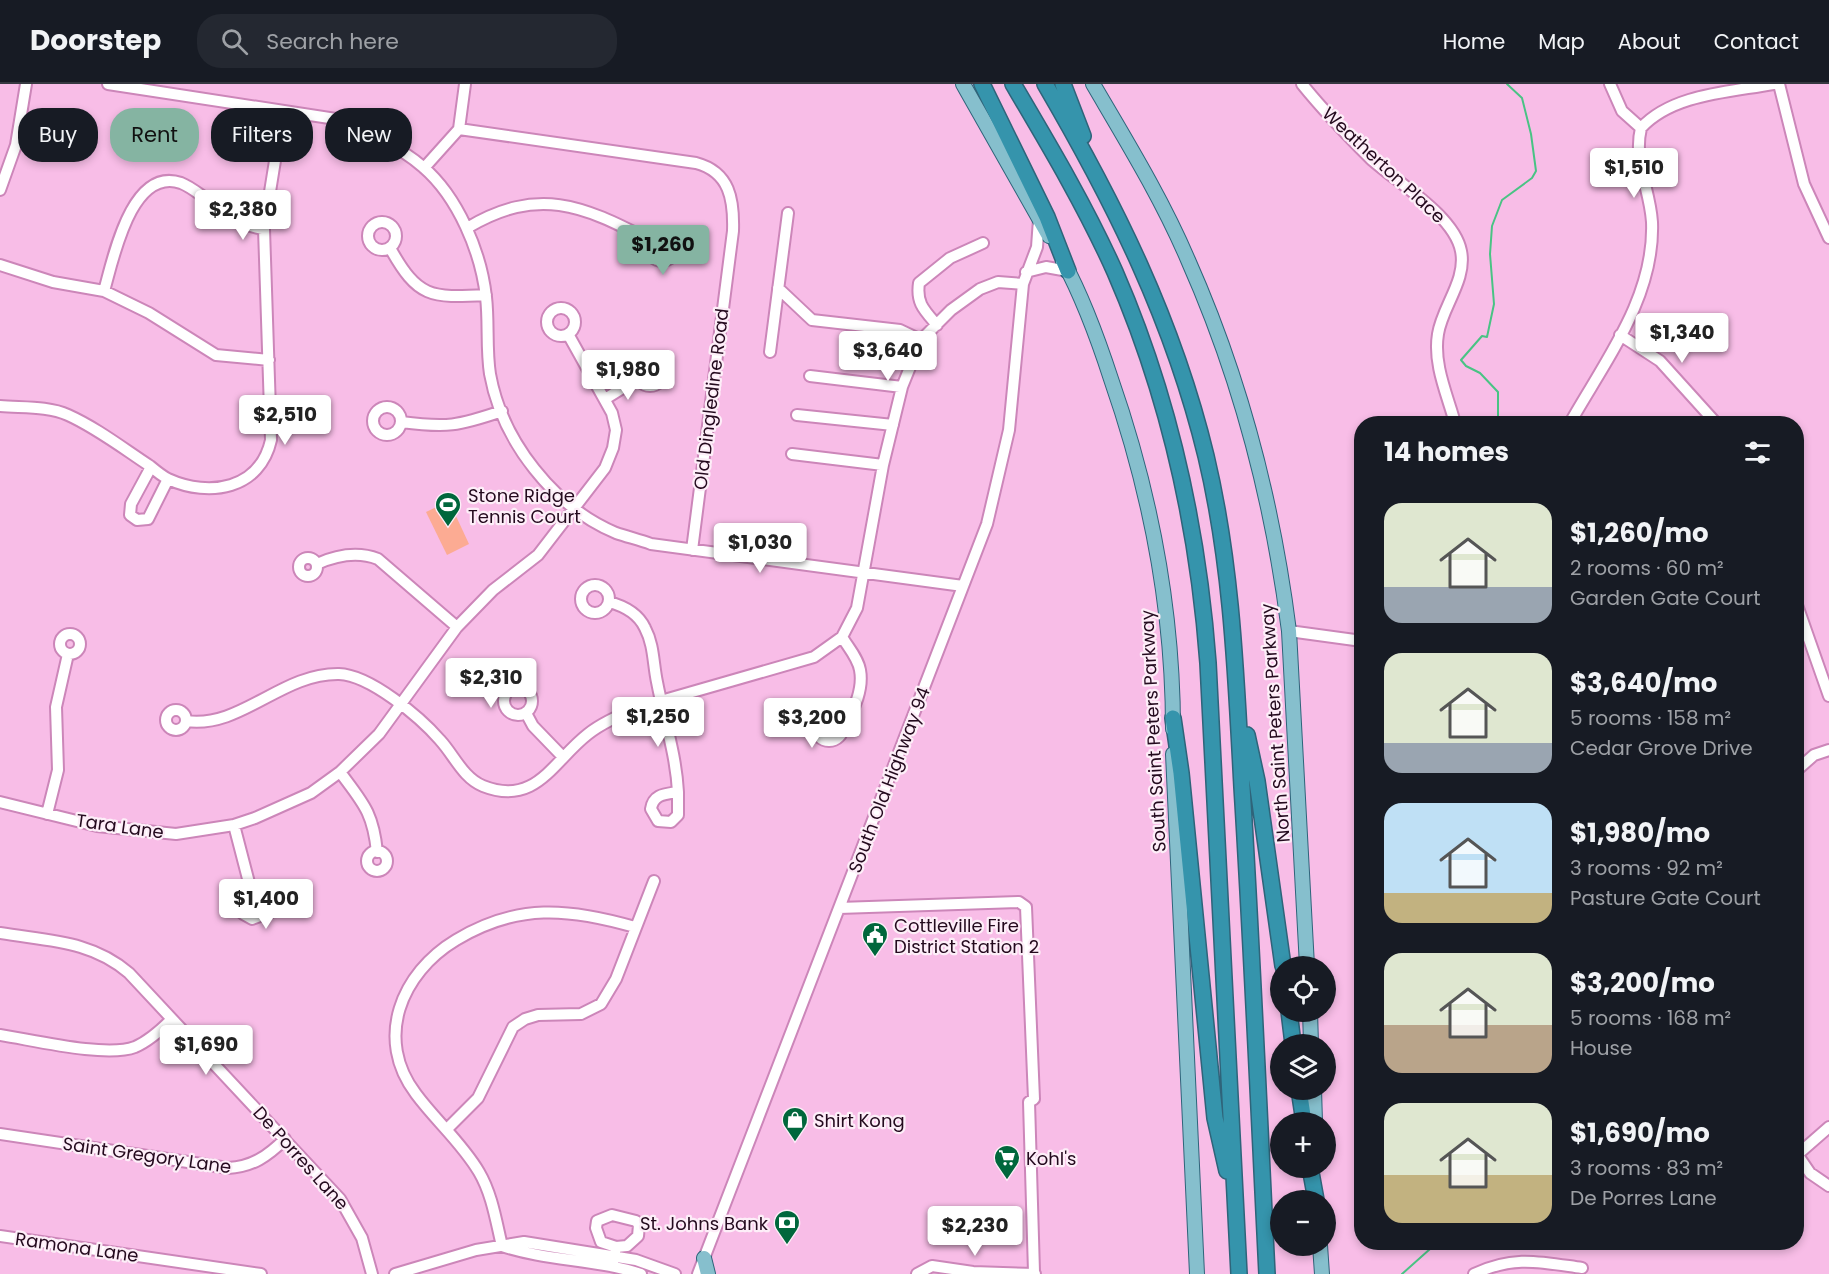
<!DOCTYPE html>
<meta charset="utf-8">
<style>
body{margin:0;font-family:Poppins,sans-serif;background:#242831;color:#f1f3f6;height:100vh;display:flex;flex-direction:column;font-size:22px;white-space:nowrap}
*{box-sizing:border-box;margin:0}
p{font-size:20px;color:#9ea1a6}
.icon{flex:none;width:33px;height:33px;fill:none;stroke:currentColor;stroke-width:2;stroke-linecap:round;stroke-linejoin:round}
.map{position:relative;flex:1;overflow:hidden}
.panel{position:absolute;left:1354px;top:332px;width:450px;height:834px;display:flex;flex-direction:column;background:#171b24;border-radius:24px;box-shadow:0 3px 9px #0003}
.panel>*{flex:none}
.guide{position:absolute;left:18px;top:24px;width:570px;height:54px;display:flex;gap:12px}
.fabs{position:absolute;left:1270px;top:872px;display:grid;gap:12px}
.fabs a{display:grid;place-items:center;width:66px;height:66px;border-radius:50%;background:#171b24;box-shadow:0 3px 9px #0003;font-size:30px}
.price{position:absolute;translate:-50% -51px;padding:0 14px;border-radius:6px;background:#fff;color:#222;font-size:20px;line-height:39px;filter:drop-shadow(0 2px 3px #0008)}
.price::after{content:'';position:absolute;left:50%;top:36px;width:18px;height:14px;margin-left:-9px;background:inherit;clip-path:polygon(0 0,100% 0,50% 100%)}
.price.selected{background:#85b4a2;color:#111}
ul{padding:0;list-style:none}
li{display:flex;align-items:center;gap:18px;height:150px;padding:0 30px}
li span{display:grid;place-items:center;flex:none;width:168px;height:120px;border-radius:18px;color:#555}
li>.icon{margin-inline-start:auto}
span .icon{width:72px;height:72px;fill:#fffc;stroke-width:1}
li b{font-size:26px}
h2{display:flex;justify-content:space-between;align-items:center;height:72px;padding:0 30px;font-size:26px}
.tag{padding:0 21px;border-radius:24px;background:#171b24;box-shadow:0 3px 9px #0003;font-size:21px;line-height:54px}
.tag.selected{background:#85b4a2;color:#111}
header{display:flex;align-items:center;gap:36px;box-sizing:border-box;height:84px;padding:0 30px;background:#171b24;border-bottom:2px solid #363941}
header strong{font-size:28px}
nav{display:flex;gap:33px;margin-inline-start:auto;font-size:21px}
.search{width:420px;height:54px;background:#242831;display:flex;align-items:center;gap:15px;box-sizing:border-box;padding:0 21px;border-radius:24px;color:#9ea1a6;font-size:22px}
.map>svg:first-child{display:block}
.green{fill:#fcab93}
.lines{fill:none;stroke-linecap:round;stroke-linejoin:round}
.stream{stroke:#49c384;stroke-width:2}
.minor-casing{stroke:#cc86b9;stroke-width:14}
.major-casing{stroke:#2f647a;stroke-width:16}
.highway-casing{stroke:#2f647a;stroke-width:18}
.minor{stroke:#fff;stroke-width:10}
.major{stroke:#86bfcd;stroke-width:14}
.highway{stroke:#3594ac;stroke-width:15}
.labels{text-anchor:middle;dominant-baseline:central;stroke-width:4.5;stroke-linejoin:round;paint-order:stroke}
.street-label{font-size:18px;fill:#240a1e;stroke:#fdeef8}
.poi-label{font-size:18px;fill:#240a1e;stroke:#fdeef8;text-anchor:start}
</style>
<header>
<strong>Doorstep</strong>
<div class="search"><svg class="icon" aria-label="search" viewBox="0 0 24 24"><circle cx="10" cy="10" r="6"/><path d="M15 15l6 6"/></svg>Search here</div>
<nav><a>Home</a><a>Map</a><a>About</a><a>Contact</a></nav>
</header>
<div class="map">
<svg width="1829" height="1190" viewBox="0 0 1829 1190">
<rect width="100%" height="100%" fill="#f8bde7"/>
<path class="green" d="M449,417L469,460L447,471L426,428Z"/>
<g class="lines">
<path class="stream" d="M1498,339V308L1480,289L1466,282L1461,276L1482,252L1487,253L1494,220L1490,170L1492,142L1502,116L1532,94L1536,87L1531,50L1522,14L1507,0
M1402,1190L1430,1165L1434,1158"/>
<defs>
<path id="minor" d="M108,0L336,35C365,47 399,62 423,83C458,113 481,168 486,213C489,238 486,265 490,290C502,357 554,423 616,449C628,453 640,456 651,460L963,502
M1302,0C1323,26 1346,50 1370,74C1397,99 1454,131 1461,167C1467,196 1442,223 1438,250C1433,280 1447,310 1455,339
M1610,0L1622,27L1641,44
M1779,0L1804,100L1829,154
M459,45L465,0
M424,84L459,45L696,79C730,88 734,116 733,147L692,466
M0,106L16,61L26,0
M368 152a14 14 0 1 1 28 0a14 14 0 1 1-28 0Z
M467,144C538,102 582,121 649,156
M648 163a14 14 0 1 1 28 0a14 14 0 1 1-28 0Z
M390,164C418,214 430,214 486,211
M0,181L53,198L104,207L149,229L216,271L269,276
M1026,188L1046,183L1068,187
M778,204L812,236L900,246L921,256
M104,207C113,176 131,82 181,99C189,102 198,109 205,114C225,127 238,142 264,145
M547 238a14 14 0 1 1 28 0a14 14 0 1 1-28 0Z
M937,241C924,226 916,219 919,199L950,174L983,159
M1620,251L1660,277L1716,339
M770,268L788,129
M636 288a14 14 0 1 1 28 0a14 14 0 1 1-28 0Z
M810,292L902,303
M605,315L637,295
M0,322C22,324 48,322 68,331C97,344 124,365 150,382C156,387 162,392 168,395C210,414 260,405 271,356L264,145L283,27
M373 337a14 14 0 1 1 28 0a14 14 0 1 1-28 0Z
M797,331L893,341
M401,338C447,344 458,342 502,327
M1570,339C1605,277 1655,213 1652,138C1650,105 1633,77 1641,44C1672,10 1730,8 1773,0
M792,370L883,381
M151,383L131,420L130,431L137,436L148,435L168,395
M299 483a9 9 0 1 1 18 0a9 9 0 1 1-18 0Z
M317,480C337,471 357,467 378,475L457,543
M581 515a14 14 0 1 1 28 0a14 14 0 1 1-28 0Z
M609,518C624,522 638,529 645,544C654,561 653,579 657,598C664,635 676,670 678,708
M1797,521L1829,612
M1289,547L1362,557
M60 560a10 10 0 1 1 20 0a10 10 0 1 1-20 0Z
M504 617a14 14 0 1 1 28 0a14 14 0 1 1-28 0Z
M166 636a10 10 0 1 1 20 0a10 10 0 1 1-20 0Z
M815 643a14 14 0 1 1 28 0a14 14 0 1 1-28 0Z
M526,629L533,642L563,673
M186,637C241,645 281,589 339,590C370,591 420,633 440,656C454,671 463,694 483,702C536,723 553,677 588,650C603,638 622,630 640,623L814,573L842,553
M842,637C856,629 863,602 860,586C858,574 848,563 842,553L857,524L883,381L902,303L921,256L951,226L980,205L998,198L1023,200
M1797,686L1814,671L1829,666
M340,688C363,719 373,728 377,768
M678,708V731L671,738L658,737L651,725C653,710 665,710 678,708Z
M0,718L97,742L176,750L234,741L255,734L311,709L340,688L379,650L457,543L493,506L538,471L605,384L613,364L616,346L612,329L568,250
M47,730L58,686L56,623L68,570
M234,741L253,814
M367 777a10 10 0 1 1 20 0a10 10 0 1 1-20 0Z
M267,812L274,821L271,828L252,835L243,830L242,822L248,816Z
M839,824L1019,818L1026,823L1034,1015L1029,1018L1034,1188
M0,849C47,857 91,856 129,889L340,1115L362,1154L372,1190
M0,951C33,956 106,974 135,963C149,957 161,946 172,935
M447,1045L478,1014L513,943L525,935L538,931L581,930L601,920L616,895L654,797
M0,1050L228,1084C252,1083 268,1072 285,1055
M1797,1070L1810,1089L1829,1102
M1797,1071L1829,1043
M0,1152L261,1190
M502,1162C496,1137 492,1110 479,1088C462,1059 436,1037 416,1010C374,955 401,889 456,856C517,819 569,824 635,843
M502,1162C547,1177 596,1175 641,1190
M613,1178L616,1163L627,1162L638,1152L639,1141L636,1137L612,1131L597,1137L596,1144L601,1158L616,1163
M395,1190L476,1166L524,1158L636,1176L675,1190
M698,1190L987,440L1009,346L1023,200L1037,163L1039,135
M917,1190L932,1182L973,1188L1035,1190
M1474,1190C1514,1171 1540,1178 1582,1184"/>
<path id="major" d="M963,0L1049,152
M1093,0C1127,58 1162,115 1188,176C1240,293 1273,420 1289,547L1307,882
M1063,177C1083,214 1098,255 1111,295C1150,407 1173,526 1173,645
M1173,670L1197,1190
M1310,927L1311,960
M1314,1005L1315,1038
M1320,1161L1322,1190
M704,1174L708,1190"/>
<path id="highway" d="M982,0L1047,133L1068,187
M1013,0C1049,61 1086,123 1115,188C1169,312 1198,444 1208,579L1239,1190
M1045,0C1115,120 1173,236 1206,372C1232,481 1236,592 1242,703C1252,865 1259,1028 1267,1190
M1063,0L1083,52
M1173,634L1181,689L1215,1034L1227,1087
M1247,651L1257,697L1283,882
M1289,927L1293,960
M1299,1005L1304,1038
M1310,1083L1316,1116"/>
</defs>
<use href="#minor" class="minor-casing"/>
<use href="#major" class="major-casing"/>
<use href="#highway" class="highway-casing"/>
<use href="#minor" class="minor"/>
<use href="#major" class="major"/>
<use href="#highway" class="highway"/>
</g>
<defs>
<symbol id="stadium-pin" viewBox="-11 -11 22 30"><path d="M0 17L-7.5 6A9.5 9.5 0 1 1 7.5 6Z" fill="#00673c" stroke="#fdeef8"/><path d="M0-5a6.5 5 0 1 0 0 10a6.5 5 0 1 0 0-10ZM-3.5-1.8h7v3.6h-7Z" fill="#fff"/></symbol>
<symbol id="civic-pin" viewBox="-11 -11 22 30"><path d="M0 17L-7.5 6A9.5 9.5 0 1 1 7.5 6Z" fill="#00673c" stroke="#fdeef8"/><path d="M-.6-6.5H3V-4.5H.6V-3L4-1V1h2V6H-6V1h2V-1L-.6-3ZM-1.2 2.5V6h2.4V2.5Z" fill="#fff"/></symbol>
<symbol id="shop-pin" viewBox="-11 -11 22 30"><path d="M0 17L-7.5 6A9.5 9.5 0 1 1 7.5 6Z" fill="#00673c" stroke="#fdeef8"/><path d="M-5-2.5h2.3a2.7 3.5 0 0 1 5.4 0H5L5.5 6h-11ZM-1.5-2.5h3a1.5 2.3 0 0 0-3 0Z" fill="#fff"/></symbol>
<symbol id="supermarket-pin" viewBox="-11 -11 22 30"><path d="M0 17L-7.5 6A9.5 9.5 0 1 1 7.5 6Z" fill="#00673c" stroke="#fdeef8"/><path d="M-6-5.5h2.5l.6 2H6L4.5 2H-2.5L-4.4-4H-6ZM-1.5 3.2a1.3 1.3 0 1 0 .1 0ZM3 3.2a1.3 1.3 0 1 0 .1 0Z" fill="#fff"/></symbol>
<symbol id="bank-pin" viewBox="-11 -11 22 30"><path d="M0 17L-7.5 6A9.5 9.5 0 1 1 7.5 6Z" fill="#00673c" stroke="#fdeef8"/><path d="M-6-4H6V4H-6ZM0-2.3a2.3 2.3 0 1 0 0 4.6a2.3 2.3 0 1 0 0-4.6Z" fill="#fff"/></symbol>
</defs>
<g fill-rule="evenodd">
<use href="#stadium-pin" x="433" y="406" width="30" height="40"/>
<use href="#civic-pin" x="860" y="836" width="30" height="40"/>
<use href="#shop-pin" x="780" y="1021" width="30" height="40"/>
<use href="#supermarket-pin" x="992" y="1059" width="30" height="40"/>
<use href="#bank-pin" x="772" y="1124" width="30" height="40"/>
</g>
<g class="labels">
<g class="street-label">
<text transform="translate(1384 81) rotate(43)">Weatherton Place</text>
<text transform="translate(711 315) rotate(-83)">Old Dingledine Road</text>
<text transform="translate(1275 639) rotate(-94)">North Saint Peters Parkway</text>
<text transform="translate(1153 647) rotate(-93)">South Saint Peters Parkway</text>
<text transform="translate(889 696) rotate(-69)">South Old Highway 94</text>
<text transform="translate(120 742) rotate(8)">Tara Lane</text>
<text transform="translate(147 1071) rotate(8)">Saint Gregory Lane</text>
<text transform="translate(301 1074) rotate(48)">De Porres Lane</text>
<text transform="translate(77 1163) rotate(8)">Ramona Lane</text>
</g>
<g class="poi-label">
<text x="468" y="411">Stone Ridge<tspan x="468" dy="21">Tennis Court</tspan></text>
<text x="894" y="841">Cottleville Fire<tspan x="894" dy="21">District Station 2</tspan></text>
<text x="814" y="1036">Shirt Kong</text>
<text x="1026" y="1074">Kohl's</text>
<text x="768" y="1139" text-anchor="end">St. Johns Bank</text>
</g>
</g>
</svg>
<div class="fabs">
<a><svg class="icon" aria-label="locate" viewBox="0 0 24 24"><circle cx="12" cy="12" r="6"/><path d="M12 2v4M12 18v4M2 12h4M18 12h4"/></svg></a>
<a><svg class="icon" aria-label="layers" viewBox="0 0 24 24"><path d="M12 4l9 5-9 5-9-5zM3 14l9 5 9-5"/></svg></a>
<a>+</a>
<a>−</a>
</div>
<b class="price" style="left:1634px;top:115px">$1,510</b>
<b class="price" style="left:243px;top:157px">$2,380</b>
<b class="price selected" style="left:663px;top:192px">$1,260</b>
<b class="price" style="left:1682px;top:280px">$1,340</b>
<b class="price" style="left:888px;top:298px">$3,640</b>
<b class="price" style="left:628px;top:317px">$1,980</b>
<b class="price" style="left:285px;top:362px">$2,510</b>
<b class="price" style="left:760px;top:490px">$1,030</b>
<b class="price" style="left:491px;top:625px">$2,310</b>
<b class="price" style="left:658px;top:664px">$1,250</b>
<b class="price" style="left:812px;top:665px">$3,200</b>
<b class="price" style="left:266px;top:846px">$1,400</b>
<b class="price" style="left:206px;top:992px">$1,690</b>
<b class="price" style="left:975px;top:1173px">$2,230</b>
<div class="guide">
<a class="tag">Buy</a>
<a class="tag selected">Rent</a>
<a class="tag">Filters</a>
<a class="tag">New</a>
</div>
<section class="panel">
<h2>14 homes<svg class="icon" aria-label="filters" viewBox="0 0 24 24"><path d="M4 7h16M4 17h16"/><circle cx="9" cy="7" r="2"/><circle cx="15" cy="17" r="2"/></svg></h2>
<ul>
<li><span style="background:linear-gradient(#dfe7d0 70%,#9aa5b1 0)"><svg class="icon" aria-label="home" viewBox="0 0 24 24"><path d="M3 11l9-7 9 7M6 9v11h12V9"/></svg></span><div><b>$1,260/mo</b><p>2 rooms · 60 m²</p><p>Garden Gate Court</p></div></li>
<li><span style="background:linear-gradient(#dfe7d0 75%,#9aa5b1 0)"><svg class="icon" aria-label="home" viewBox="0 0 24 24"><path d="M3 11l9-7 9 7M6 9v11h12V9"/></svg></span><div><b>$3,640/mo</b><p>5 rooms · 158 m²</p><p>Cedar Grove Drive</p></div></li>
<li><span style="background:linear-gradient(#bfe0f5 75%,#c2b280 0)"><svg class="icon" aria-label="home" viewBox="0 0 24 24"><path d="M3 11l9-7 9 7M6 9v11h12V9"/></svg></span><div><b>$1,980/mo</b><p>3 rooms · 92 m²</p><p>Pasture Gate Court</p></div></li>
<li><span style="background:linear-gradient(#dfe7d0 60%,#b9a48a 0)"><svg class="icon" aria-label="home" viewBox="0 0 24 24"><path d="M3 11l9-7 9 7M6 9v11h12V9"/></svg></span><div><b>$3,200/mo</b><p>5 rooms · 168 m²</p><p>House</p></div></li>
<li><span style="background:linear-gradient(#dfe7d0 60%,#c2b280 0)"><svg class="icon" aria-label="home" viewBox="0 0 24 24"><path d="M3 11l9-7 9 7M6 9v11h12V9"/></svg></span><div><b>$1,690/mo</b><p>3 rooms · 83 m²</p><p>De Porres Lane</p></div></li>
</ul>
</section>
</div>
